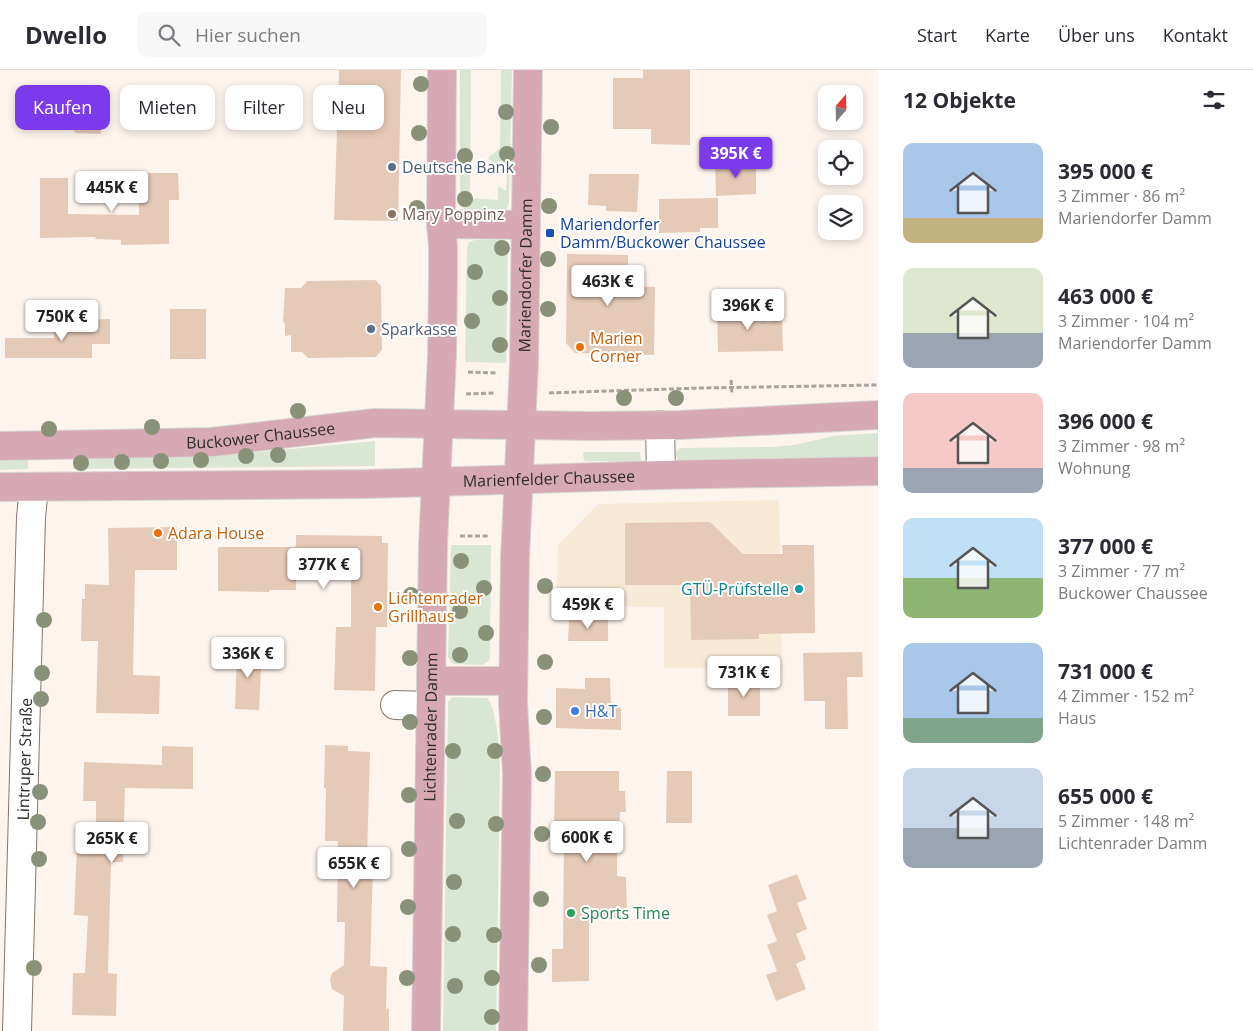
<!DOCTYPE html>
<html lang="de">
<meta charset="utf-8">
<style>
body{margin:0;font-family:"Open Sans",sans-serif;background:#f7f7f7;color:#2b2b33;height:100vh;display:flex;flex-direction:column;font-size:19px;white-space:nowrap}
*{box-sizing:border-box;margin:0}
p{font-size:16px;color:#7c7c81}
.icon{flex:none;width:28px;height:28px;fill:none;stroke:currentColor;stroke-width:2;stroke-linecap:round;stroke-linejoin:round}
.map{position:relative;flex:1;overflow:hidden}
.sheet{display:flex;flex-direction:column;background:#fff;width:375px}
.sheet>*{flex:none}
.banner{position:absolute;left:15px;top:15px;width:475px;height:45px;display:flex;gap:10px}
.needle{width:32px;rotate:20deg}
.fabs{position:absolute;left:818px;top:15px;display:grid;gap:10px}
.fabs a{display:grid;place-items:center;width:45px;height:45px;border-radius:10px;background:#fff;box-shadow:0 2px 8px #0003;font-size:25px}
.price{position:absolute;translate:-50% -42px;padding:0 11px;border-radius:5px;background:#fff;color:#222;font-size:16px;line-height:32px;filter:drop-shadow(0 1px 2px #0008)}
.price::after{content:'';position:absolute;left:50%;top:30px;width:15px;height:11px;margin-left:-8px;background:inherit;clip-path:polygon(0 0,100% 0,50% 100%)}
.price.on{background:#7c3aed;color:#fff}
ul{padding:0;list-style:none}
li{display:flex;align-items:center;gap:15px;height:125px;padding:0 25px}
li span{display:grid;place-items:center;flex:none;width:140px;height:100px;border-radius:10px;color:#555}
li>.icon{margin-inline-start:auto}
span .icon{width:60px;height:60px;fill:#fffc;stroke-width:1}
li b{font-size:21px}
h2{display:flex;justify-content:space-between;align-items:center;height:60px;padding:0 25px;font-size:21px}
.tag{padding:0 18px;border-radius:10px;background:#fff;box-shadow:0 2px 8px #0003;font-size:18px;line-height:45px}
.tag.on{background:#7c3aed;color:#fff}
header{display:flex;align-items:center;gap:30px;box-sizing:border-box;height:70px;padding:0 25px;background:#fff;border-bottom:1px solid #e1e1e2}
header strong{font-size:24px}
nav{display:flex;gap:28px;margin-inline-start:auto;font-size:18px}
.search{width:350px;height:45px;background:#f7f7f7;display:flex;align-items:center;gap:12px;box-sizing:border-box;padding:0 18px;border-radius:10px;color:#7c7c81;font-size:19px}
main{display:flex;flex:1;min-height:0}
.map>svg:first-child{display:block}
.commercial{fill:#f7ead6}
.green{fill:#dae6d4}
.building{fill:#e6cab8}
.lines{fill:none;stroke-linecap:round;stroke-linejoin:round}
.minor-casing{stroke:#84766d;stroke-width:30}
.major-casing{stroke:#d6d5d4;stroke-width:30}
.path{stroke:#aba29d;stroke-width:3;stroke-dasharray:5 2.5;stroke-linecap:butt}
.minor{stroke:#fff;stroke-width:28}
.major{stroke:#d6a9b5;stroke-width:28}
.tree{fill:#899279}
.service-dot{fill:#5c6f8a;stroke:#fff;stroke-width:2}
.education-dot{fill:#8d6e63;stroke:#fff;stroke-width:2}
.transit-dot{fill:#1a4fb4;stroke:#fff;stroke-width:2}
.food-dot{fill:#e8710a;stroke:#fff;stroke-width:2}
.culture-dot{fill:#0f9aa8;stroke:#fff;stroke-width:2}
.shop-dot{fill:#3f7fe0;stroke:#fff;stroke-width:2}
.leisure-dot{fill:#2e9e5b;stroke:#fff;stroke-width:2}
.labels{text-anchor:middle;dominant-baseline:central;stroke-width:4;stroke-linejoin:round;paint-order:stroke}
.service-label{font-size:16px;fill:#4e5e75;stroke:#fff;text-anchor:start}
.education-label{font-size:16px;fill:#785e54;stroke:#fff;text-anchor:start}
.transit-label{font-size:16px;fill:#164399;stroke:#fff;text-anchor:start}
.street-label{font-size:16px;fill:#322c28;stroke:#fff}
.food-label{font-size:16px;fill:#c56008;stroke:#fff;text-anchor:start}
.culture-label{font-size:16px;fill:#0d838f;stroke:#fff;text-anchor:end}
.shop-label{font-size:16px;fill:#366cbe;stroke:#fff;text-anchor:start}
.leisure-label{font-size:16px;fill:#27864d;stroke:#fff;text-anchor:start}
</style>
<header>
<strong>Dwello</strong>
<div class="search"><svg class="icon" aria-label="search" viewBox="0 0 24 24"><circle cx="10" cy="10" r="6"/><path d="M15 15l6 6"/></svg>Hier suchen</div>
<nav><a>Start</a><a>Karte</a><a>Über uns</a><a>Kontakt</a></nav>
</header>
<main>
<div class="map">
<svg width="878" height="961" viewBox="0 0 878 961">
<rect width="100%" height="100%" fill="#fef4ee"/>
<path class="commercial" d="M779,430L782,598H664V537L557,536L558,475L598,434Z"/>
<path class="green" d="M460,0H471L470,128L498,130V116L506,121L507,105L497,98L488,88L500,78L501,0H512L509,133L506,140L503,141H466L460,135Z
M475,170H501L504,171L508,175L506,293L465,292L467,178L469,172Z
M878,363V389L680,392L676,387V382L680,378L772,377L794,375L833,366Z
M375,371V396L73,399V387L227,385Z
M583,382H640L641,391H584Z
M0,387H28V399L0,400Z
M451,475H491L490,587L489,591L482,595L454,594L452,593L448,587Z
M452,627L487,628C497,639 499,678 500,694L496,961H443L448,643V632Z"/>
<path class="building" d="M339,0H401L398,151L334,150Z
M643,0H690V75L651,74V59H613V8H643Z
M165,16H209V55H165Z
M60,17H100L101,64L76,63L60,48Z
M756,92V124L716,126L715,93Z
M138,103H178L179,130H169V174L121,175V170L95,169L96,167L40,168V108H68V144L139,145Z
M589,104H639L637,142L606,141V136L588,135Z
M718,128V158H700V162L659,163V129Z
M567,184L628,185V208H635V216L655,217L654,285L575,283L566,273Z
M375,210L381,216L382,280L376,287L308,288L302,282H291V265L285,266V253L283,252L285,218H301L307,211Z
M766,238V252L782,250L783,281L718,282L717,239Z
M170,239H206V289H170Z
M110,249V274H92V288H5V268H54V255L89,254V250Z
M710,452L743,484H783L782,475H814L815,563L759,564V569L691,570L690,515H625V453Z
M177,457V500H135L133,605L160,606L159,644L96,643L98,571H81L82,529H85V514L109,515L108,458Z
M296,465L382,466V473H388L387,557H376L375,621L334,620L336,557H351V502L296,501V520H269V522L218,521V477H296Z
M569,549H608V571H568Z
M237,579L262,580L259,640L235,639Z
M862,582L863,607H847L848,659H825V631H804L803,583Z
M585,608H610L611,638H621V660L556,658V618L585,619Z
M728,610H760V646H728Z
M325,675L348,676V681L370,682L367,786H372V797H373L370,896L387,897L386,939L389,938V961H343L344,926L332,919L330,910L332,903L344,895L345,852H337L338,771H325L326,718H324Z
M162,676L193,677V719L125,718L123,792H111L108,903L117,904L116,946L72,945L73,903H85L88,846L74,845L77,776H96V731H83L84,692L162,695Z
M555,701H619V721H625L626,742H620L619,762H617V806L626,807L627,848H589V911L552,912V879H563L564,761H554Z
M667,701H692V753H666Z
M797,804L807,829L797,833L807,859L796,864L806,889L796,894L806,919L776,931L766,905L777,901L767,875L777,871L767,845L777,841L768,815Z"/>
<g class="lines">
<defs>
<g id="minor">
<path d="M660,355L661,405"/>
<path d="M395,635L430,636"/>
<path id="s1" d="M17,961L31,447L34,417"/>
</g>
<g id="major">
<path d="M441,154L526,155"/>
<path id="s2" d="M0,376L212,372L375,353L590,356L680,355L878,345"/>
<path id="s3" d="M0,417L367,414L661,405L878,401"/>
<path d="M431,611H513"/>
<path id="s4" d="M426,961L433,474L442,285L443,209V177L441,154L442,0"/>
<path id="s5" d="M513,961L517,704L513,633L515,488L524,293L528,0"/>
</g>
</defs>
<use href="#minor" class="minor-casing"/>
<use href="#major" class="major-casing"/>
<path class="path" d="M468,302L497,303
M731,310L732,325
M549,323L701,318L878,315
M466,324L495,323
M460,466H488"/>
<use href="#minor" class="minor"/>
<use href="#major" class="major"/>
</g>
<g class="tree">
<circle cx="421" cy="14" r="8"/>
<circle cx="506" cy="42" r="8"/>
<circle cx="551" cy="57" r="8"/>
<circle cx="419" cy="63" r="8"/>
<circle cx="507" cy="84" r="8"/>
<circle cx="465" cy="86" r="8"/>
<circle cx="465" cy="129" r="8"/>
<circle cx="549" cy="136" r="8"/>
<circle cx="417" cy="138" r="8"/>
<circle cx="502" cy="178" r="8"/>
<circle cx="548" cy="189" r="8"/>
<circle cx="475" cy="202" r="8"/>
<circle cx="500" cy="228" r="8"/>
<circle cx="548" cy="239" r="8"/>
<circle cx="472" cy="251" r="8"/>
<circle cx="500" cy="275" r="8"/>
<circle cx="624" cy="328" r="8"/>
<circle cx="676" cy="328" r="8"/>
<circle cx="298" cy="341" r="8"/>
<circle cx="152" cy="357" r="8"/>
<circle cx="49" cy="359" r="8"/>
<circle cx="278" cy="385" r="8"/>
<circle cx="246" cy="386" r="8"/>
<circle cx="201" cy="390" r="8"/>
<circle cx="161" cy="391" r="8"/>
<circle cx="122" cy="392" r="8"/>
<circle cx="81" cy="393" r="8"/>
<circle cx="461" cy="491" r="8"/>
<circle cx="545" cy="516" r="8"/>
<circle cx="484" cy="518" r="8"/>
<circle cx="411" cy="525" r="8"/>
<circle cx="460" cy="541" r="8"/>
<circle cx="44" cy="550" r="8"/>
<circle cx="486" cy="563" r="8"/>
<circle cx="460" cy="585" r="8"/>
<circle cx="410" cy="588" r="8"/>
<circle cx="545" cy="592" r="8"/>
<circle cx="42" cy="603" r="8"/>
<circle cx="41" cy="629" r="8"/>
<circle cx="544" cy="647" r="8"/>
<circle cx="410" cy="652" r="8"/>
<circle cx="453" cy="681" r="8"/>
<circle cx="495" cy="681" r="8"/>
<circle cx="543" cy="704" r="8"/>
<circle cx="40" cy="722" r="8"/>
<circle cx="409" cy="725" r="8"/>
<circle cx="457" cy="751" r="8"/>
<circle cx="38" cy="752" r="8"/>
<circle cx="496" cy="754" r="8"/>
<circle cx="542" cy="764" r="8"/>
<circle cx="409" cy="779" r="8"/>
<circle cx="39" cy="789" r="8"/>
<circle cx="454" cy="812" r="8"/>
<circle cx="541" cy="829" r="8"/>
<circle cx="408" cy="837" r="8"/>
<circle cx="453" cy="864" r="8"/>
<circle cx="494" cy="865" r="8"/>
<circle cx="539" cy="895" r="8"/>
<circle cx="34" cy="898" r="8"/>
<circle cx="407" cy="908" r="8"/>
<circle cx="492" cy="908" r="8"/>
<circle cx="455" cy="916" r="8"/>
<circle cx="492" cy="947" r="8"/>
</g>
<g class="service-dot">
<circle cx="392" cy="97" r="5"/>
<circle cx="371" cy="259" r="5"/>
</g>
<circle class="education-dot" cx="392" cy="144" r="5"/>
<rect class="transit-dot" x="545" y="158" width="10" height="10" rx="2.5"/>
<g class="food-dot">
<circle cx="580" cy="277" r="5"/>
<circle cx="158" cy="463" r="5"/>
<circle cx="378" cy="537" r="5"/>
</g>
<circle class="culture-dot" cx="799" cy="519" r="5"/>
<circle class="shop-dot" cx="575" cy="641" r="5"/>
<circle class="leisure-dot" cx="571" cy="843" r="5"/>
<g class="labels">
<g class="service-label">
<text x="402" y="97">Deutsche Bank</text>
<text x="381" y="259">Sparkasse</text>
</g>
<g class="education-label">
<text x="402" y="144">Mary Poppinz</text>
</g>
<g class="transit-label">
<text x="560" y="154">Mariendorfer<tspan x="560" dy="18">Damm/Buckower Chaussee</tspan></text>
</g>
<g class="street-label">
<text stroke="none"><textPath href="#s5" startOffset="756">Mariendorfer Damm</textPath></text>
<text stroke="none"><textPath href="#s2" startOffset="261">Buckower Chaussee</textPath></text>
<text stroke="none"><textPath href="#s3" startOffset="549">Marienfelder Chaussee</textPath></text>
<text stroke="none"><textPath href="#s4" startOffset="304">Lichtenrader Damm</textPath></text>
<text stroke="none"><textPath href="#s1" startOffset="272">Lintruper Straße</textPath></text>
</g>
<g class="food-label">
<text x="590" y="268">Marien<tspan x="590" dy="18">Corner</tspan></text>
<text x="168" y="463">Adara House</text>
<text x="388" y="528">Lichtenrader<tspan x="388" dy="18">Grillhaus</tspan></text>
</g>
<g class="culture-label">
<text x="789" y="519">GTÜ-Prüfstelle</text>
</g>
<g class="shop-label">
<text x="585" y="641">H&amp;T</text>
</g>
<g class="leisure-label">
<text x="581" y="843">Sports Time</text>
</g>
</g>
</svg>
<div class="fabs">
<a><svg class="needle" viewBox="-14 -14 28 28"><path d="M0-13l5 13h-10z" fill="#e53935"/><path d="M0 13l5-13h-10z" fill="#7c7c81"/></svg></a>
<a><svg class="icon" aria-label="locate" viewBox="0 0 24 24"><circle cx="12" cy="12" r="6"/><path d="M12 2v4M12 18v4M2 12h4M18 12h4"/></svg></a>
<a><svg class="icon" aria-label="layers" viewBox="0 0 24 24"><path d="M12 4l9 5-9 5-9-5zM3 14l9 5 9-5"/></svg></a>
</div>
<b class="price on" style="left:736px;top:109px">395K €</b>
<b class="price" style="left:112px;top:143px">445K €</b>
<b class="price" style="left:608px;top:237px">463K €</b>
<b class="price" style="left:748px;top:261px">396K €</b>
<b class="price" style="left:62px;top:272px">750K €</b>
<b class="price" style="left:324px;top:520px">377K €</b>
<b class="price" style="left:588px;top:560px">459K €</b>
<b class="price" style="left:248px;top:609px">336K €</b>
<b class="price" style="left:744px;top:628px">731K €</b>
<b class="price" style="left:587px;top:793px">600K €</b>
<b class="price" style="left:112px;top:794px">265K €</b>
<b class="price" style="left:354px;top:819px">655K €</b>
<div class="banner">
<a class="tag on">Kaufen</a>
<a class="tag">Mieten</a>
<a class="tag">Filter</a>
<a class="tag">Neu</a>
</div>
</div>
<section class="sheet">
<h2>12 Objekte<svg class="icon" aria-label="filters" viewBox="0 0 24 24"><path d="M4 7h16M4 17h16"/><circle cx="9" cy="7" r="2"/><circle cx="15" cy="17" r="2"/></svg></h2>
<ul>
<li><span style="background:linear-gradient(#a9c7e8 75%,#c2b280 0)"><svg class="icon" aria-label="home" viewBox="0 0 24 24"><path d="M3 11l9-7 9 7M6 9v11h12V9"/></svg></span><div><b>395 000 €</b><p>3 Zimmer · 86 m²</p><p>Mariendorfer Damm</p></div></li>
<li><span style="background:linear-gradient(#dfe7d0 65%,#9aa5b1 0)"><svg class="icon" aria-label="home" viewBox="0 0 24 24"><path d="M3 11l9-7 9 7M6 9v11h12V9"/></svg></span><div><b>463 000 €</b><p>3 Zimmer · 104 m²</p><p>Mariendorfer Damm</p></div></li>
<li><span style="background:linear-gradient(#f6c9c9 75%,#9aa5b1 0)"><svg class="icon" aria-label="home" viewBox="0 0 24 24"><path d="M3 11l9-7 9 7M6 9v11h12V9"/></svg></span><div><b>396 000 €</b><p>3 Zimmer · 98 m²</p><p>Wohnung</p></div></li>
<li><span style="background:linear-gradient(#bfe0f5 60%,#8fb573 0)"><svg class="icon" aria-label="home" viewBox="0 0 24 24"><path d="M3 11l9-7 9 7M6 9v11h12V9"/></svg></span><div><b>377 000 €</b><p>3 Zimmer · 77 m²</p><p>Buckower Chaussee</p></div></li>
<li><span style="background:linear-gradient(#a9c7e8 75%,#7fa58c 0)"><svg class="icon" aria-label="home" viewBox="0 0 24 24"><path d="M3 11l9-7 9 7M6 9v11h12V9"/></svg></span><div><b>731 000 €</b><p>4 Zimmer · 152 m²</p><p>Haus</p></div></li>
<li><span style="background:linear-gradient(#c9d6e8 60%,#9aa5b1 0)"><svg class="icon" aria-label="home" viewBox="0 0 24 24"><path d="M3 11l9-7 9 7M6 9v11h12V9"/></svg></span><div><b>655 000 €</b><p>5 Zimmer · 148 m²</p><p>Lichtenrader Damm</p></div></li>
</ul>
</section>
</main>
